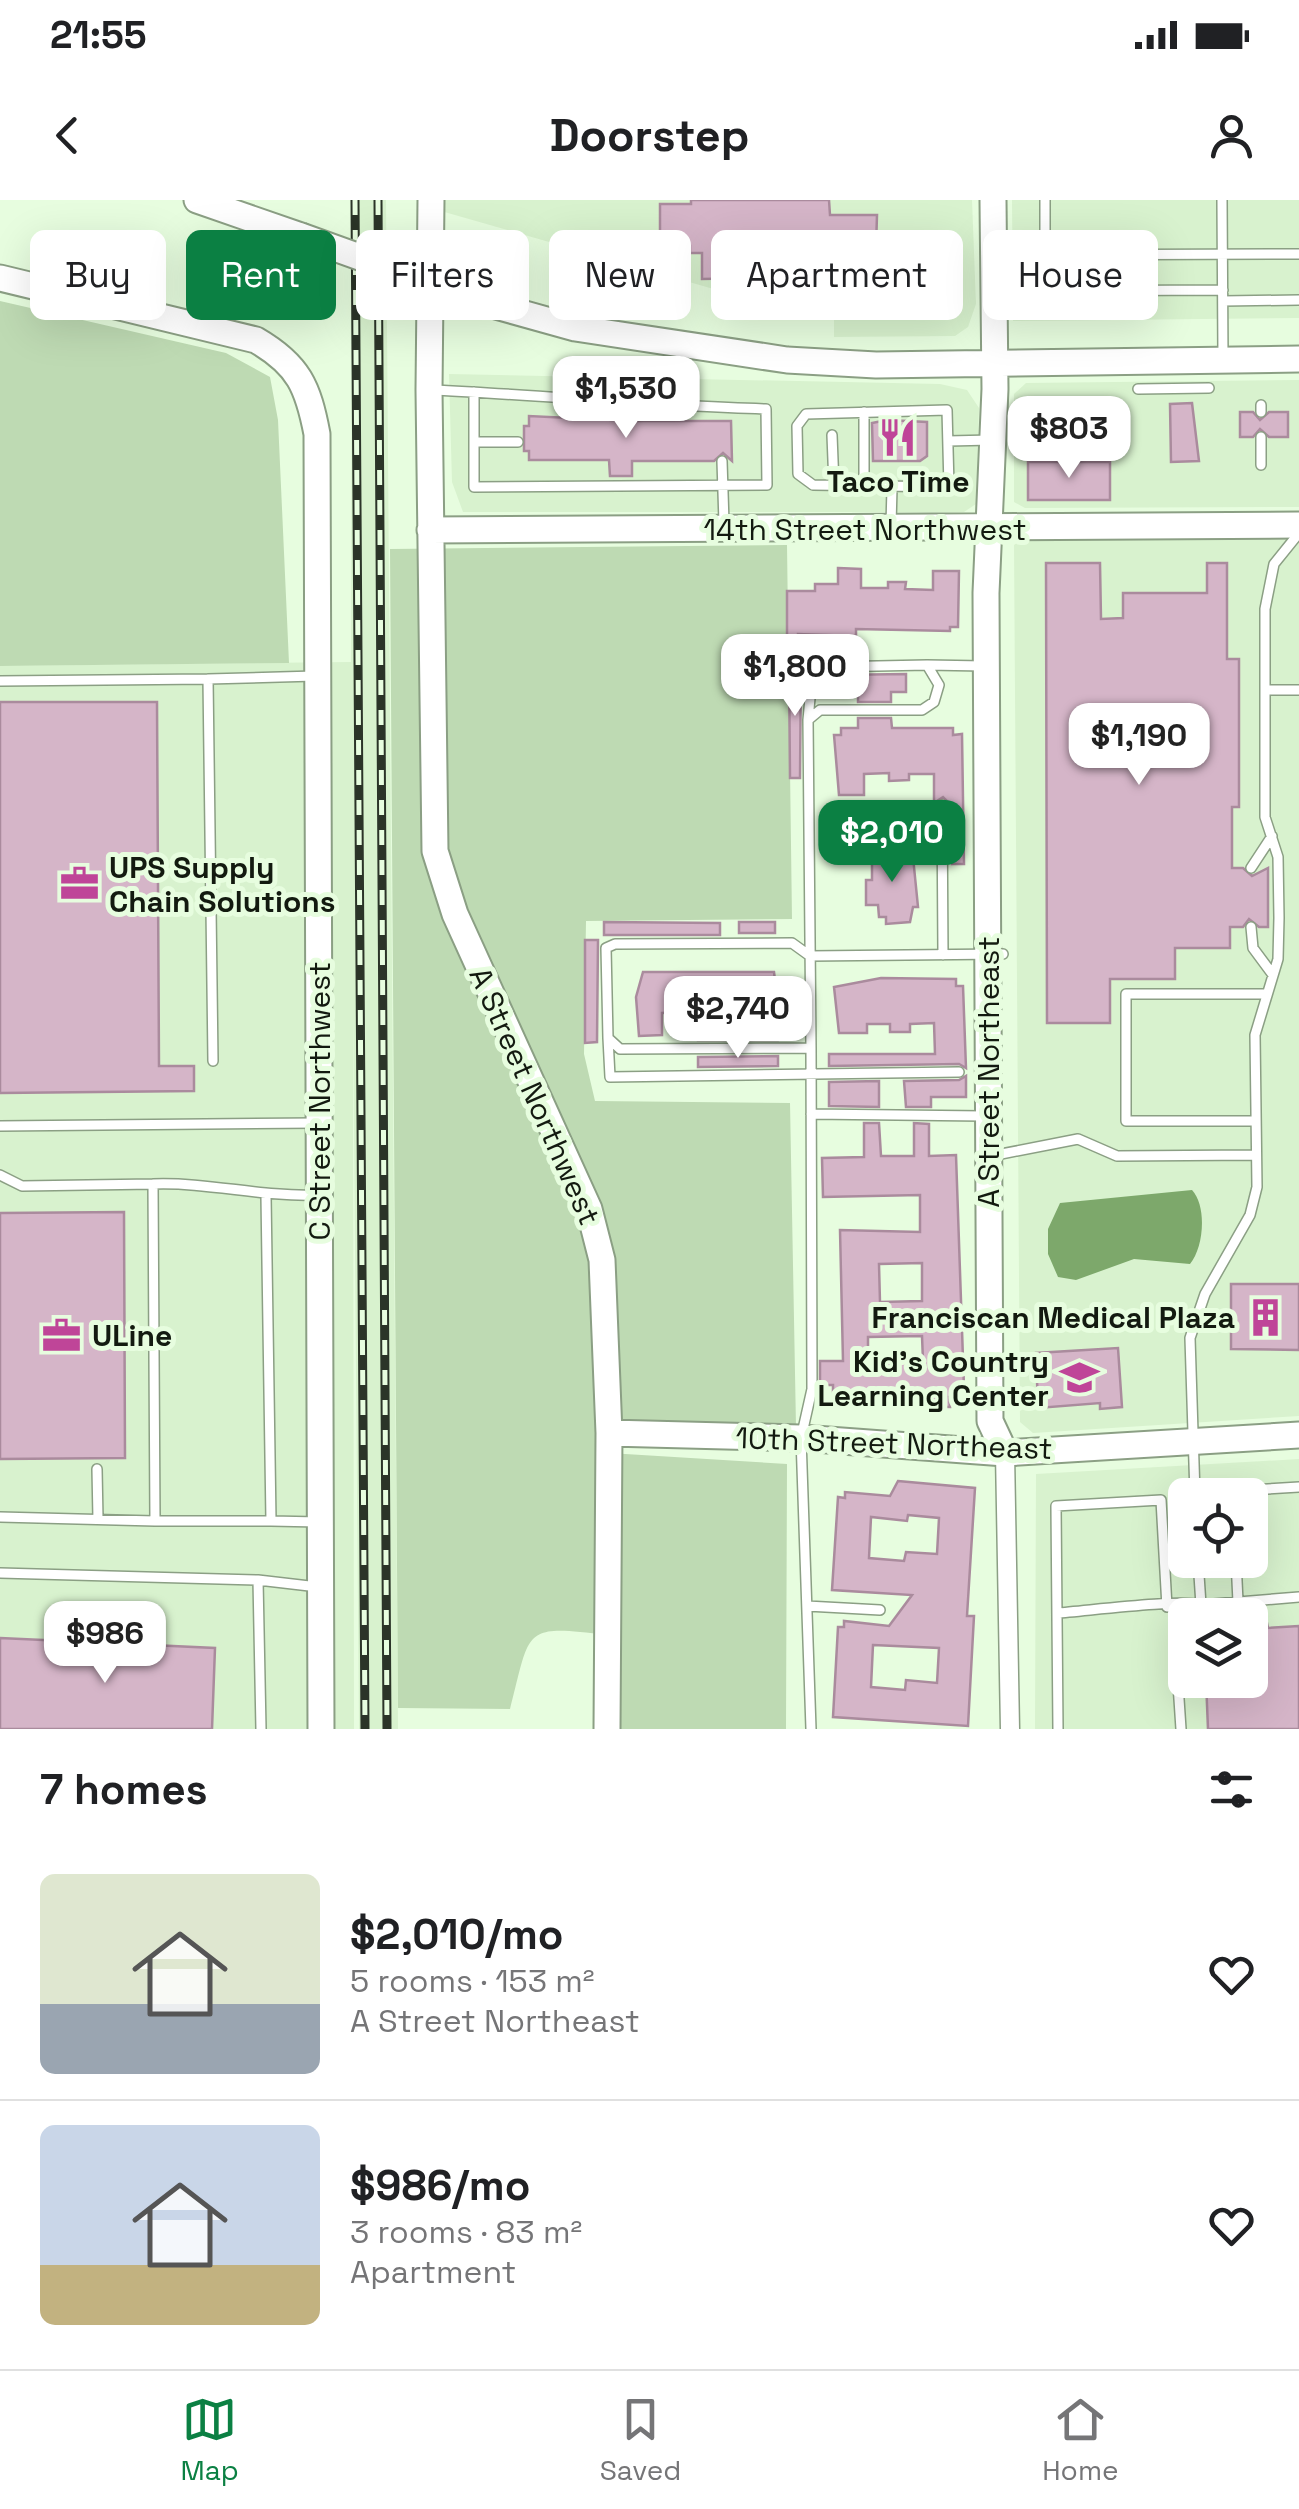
<!DOCTYPE html>
<meta charset="utf-8">
<style>
body{margin:0;font-family:"Space Grotesk",sans-serif;background:#f6f6f6;color:#202124;height:100vh;display:flex;flex-direction:column;font-size:38px;white-space:nowrap}
*{box-sizing:border-box;margin:0}
p{font-size:32px;color:#757577}
.icon{flex:none;width:55px;height:55px;fill:none;stroke:currentColor;stroke-width:2;stroke-linecap:round;stroke-linejoin:round}
.map{position:relative;height:1529px;overflow:hidden}
.sheet{display:flex;flex-direction:column;background:#fff;flex:1}
.sheet>*{flex:none}
.top-card{position:absolute;left:30px;top:30px;width:1240px;height:90px;display:flex;gap:20px}
.tools{position:absolute;left:1168px;top:1278px;display:grid;gap:20px}
.tools a{display:grid;place-items:center;width:100px;height:100px;border-radius:15px;background:#fff;box-shadow:0 10px 40px #0002;font-size:50px}
.price{position:absolute;translate:-50% -85px;padding:0 22px;border-radius:20px;background:#fff;color:#222;font-size:32px;line-height:65px;filter:drop-shadow(0 2px 5px #0008)}
.price::after{content:'';position:absolute;left:50%;top:60px;width:30px;height:22px;margin-left:-15px;background:inherit;clip-path:polygon(0 0,100% 0,50% 100%)}
.price.on{background:#0b8043;color:#fff}
ul{padding:0;list-style:none}
li{display:flex;align-items:center;gap:30px;height:250px;padding:0 40px}
li+li{border-top:2px solid #e0e0e0}
li span{display:grid;place-items:center;flex:none;width:280px;height:200px;border-radius:15px;color:#555}
li>.icon{margin-inline-start:auto}
span .icon{width:120px;height:120px;fill:#fffc;stroke-width:1}
li b{font-size:42px}
h2{display:flex;justify-content:space-between;align-items:center;height:120px;padding:0 40px;font-size:42px}
.pill{padding:0 35px;border-radius:15px;background:#fff;box-shadow:0 10px 40px #0002;font-size:35px;line-height:90px}
.pill.on{background:#0b8043;color:#fff}
.status{display:flex;justify-content:space-between;align-items:center;height:70px;padding:0 50px;background:#fff;direction:ltr}
.status svg{height:28px;fill:currentColor}
header{display:flex;justify-content:space-between;align-items:center;height:130px;padding:0 40px;background:#fff;font-size:45px;font-weight:600}
.tabs{display:flex;justify-content:space-around;align-items:center;height:140px;border-top:2px solid #e0e0e0;background:#fff;font-size:28px;color:#757577}
.tabs a{display:grid;justify-items:center;gap:5px}
.tabs .on{color:#0b8043}
.map>svg:first-child{display:block}
.built{fill:#d8f2ce;fill-rule:evenodd}
.green{fill:#bedab3}
.water{fill:#7da86b}
.building{fill:#d5b5c8;stroke:#aa8b9d;stroke-width:2.5;fill-rule:evenodd}
.lines{fill:none;stroke-linecap:round;stroke-linejoin:round}
.lane-casing{stroke:#8b9f84;stroke-width:12}
.street-casing{stroke:#8b9f84;stroke-width:21}
.secondary-casing{stroke:#8b9f84;stroke-width:29}
.lane{stroke:#fff;stroke-width:9}
.street{stroke:#fff;stroke-width:18}
.secondary{stroke:#fff;stroke-width:25}
.rail-casing{stroke:#2b3428;stroke-width:9}
.rail{stroke:#e7fddf;stroke-width:5;stroke-dasharray:15;stroke-linecap:butt}
.secondary-bridge-casing{stroke:#8b9f84;stroke-width:29;stroke-linecap:butt}
.secondary-bridge{stroke:#fff;stroke-width:25}
.labels{text-anchor:middle;dominant-baseline:central;stroke-width:10;stroke-linejoin:round;paint-order:stroke}
.poi-label{font-size:30px;font-weight:bold;fill:#131a10;stroke:#e7fddf;text-anchor:start}
.street-label{font-size:30px;fill:#131a10;stroke:#e7fddf}
</style>
<div class="status"><b>21:55</b><svg viewBox="0 0 49 12"><path d="M0 12V9h3v3zM5 12V6h3v6zM10 12V3h3v9zM15 12V0h3v12zM26 1h20v11H26zM47 4h2v5h-2z"/></svg></div>
<header><svg class="icon" aria-label="back" viewBox="0 0 24 24"><path d="M15 5l-7 7 7 7"/></svg>Doorstep<svg class="icon" aria-label="person" viewBox="0 0 24 24"><circle cx="12" cy="8" r="4"/><path d="M4 21q1-7 8-7t8 7"/></svg></header>
<div class="map">
<svg width="1299" height="1529" viewBox="0 0 1299 1529">
<rect width="100%" height="100%" fill="#e7fddf"/>
<path class="built" d="M352,0H386L398,1529H359L353,813L354,1529H0V466L351,462Z
M441,0H972L976,104L968,127L955,136L834,137V101L752,100L441,11Z
M1012,0H1299V118L1013,121Z
M449,174L940,184L967,190L979,208L976,304L964,312H463L452,282Z
M1299,180V307L1025,308L1014,302V194L1026,183Z
M1299,336V1216L1033,1233L1020,1222L1014,345L1021,340Z
M1299,1259V1529H1035L1036,1274ZM1185,1295H1250V1360H1185ZM1185,1415H1250V1480H1185Z"/>
<path class="green" d="M0,101L226,153L270,177L278,220L289,463L0,466Z
M787,345L792,719L586,721L584,854L595,901L790,903L796,1227L609,1219V1253L787,1264L786,1529H607V1435C521,1424 531,1429 510,1509L398,1508L390,349Z"/>
<path class="water" d="M1192,990C1207,1006 1204,1047 1190,1064L1134,1059L1076,1080L1058,1077L1048,1054V1029L1060,1003Z"/>
<path class="building" d="M691,0H829L830,15H877L876,48L868,58L830,62V93L783,94V86H750V78L702,79V53H690V46H660V4H691Z
M908,51L937,81L909,110L879,80Z
M1192,203L1199,261L1171,262L1170,204Z
M1240,212H1253L1260,220L1269,212H1288V237H1269L1260,229L1253,237H1240Z
M612,213H632V221H731L732,261L723,253L714,261H632V276H610L609,260H529V251H524V226H529V216L612,220Z
M887,220L927,222V256L920,261H873L872,223Z
M1028,262H1110V300H1028Z
M1046,363H1100L1101,419L1123,418V393H1207V363H1227V459H1239V607H1232V668H1243L1252,676L1268,668V727H1259L1249,719L1243,727H1230V748H1175V779H1110V823H1047Z
M838,368L861,369V388H888V382H906L905,389L933,390V371H959L958,427H950V431L856,429V436L798,434V442H787V391H815V384H838Z
M789,464H801L800,578H790Z
M906,474V492H891V502H858V493H834V475Z
M0,502H157L159,866H194V891L0,893Z
M858,518H891L892,528H953V535L962,534L964,664H952L950,604L943,597L934,603V574H909V580L889,581V573L864,574V595H839L834,535H841V528H858Z
M921,609H934V657H921Z
M872,646H898V657H913L918,707H913L910,722L886,724V717H879L878,705H866V680H872Z
M604,722L720,723V735H604Z
M739,722H775V733H739Z
M585,740H598L597,842L585,843Z
M643,772H774L775,780H780L781,834L778,840H698V820H690V812L662,813V835L639,836L636,797Z
M881,778L956,779V786H963L966,868L959,864L829,866V854H935L934,823L910,824V832H890V824H867V833H839L834,787Z
M778,856V866L698,867V857Z
M966,876V897H931V907H906L904,881L959,880Z
M879,881V907L829,906V882Z
M864,923H879L881,956H914V923L929,924V956L956,955L964,1188H958L959,1197H949L950,1207L833,1205V1185H820V1161H843L840,1030L920,1032V995L823,997L822,958L864,957ZM922,1063V1101L880,1102L879,1064ZM922,1136L923,1161L868,1160V1137Z
M124,1012L125,1258L0,1259V1013Z
M1231,1084H1299V1150L1231,1149Z
M1118,1148L1122,1207L1100,1209V1203L1038,1208L1036,1153Z
M898,1281L975,1288L967,1416H974L968,1526L833,1517L838,1427H844V1421L889,1426L912,1395L832,1390L838,1297L845,1298V1292L890,1296ZM908,1315L939,1318L937,1354L906,1352L904,1361L869,1358L871,1317L907,1321ZM873,1445L939,1448L937,1483L906,1480L905,1490L871,1487Z
M1267,1423L1268,1428L1299,1426V1529H1208L1206,1480H1250V1424Z
M0,1438L215,1448L212,1529H0Z"/>
<g class="lines">
<defs>
<path id="lane" d="M1045,0V55
M1222,0L1223,157
M997,55L1299,54
M997,91L1223,90
M1223,101L1299,100
M1138,189L1209,188
M432,190C543,195 654,206 766,209L767,285L474,287V192
M1261,205V212
M947,210L949,287L813,285L798,274L797,226L806,214Z
M864,212V287
M832,235L834,286
M1261,237V265
M948,241L992,240
M474,242H518
M722,261L724,323
M891,325L892,288
M927,465L984,466
M0,481L208,479
M1265,490H1299
M808,520L812,476L828,467L927,465L939,485L934,502L922,510H820L808,520L811,848
M942,605L943,755
M1251,668L1272,636
M1251,727L1253,748L1273,775
M608,838L610,877L959,872
M213,861L208,479L315,476
M811,914L983,916
M1256,921H1126V794H1266
M0,926L316,923
M991,956L1078,939L1117,956L1256,955
M0,975L22,986L153,984
M266,996L271,1321H155L153,984C209,982 261,997 316,995
M97,1269L98,1319
M1195,1295L1190,1138L1205,1094L1250,1015L1257,987L1255,835L1278,759L1279,718L1278,657L1265,617V409L1274,364L1299,333
M1233,1295V1291L1299,1287
M0,1317L155,1321
M271,1321L319,1322
M1198,1360L1201,1405L1299,1397
M1236,1360L1238,1402
M0,1373L258,1380L318,1387
M258,1380L261,1529
M807,1406L880,1410
M1057,1413C1087,1411 1179,1399 1201,1405L1196,1415
M811,1529L801,1238L812,1189L811,848L620,849L608,838L606,748L615,744L792,743L810,756L1003,754
M1058,1529L1056,1306L1161,1300L1167,1407
M1181,1529L1176,1454L1185,1436"/>
<path id="street" d="M1005,1253L1010,1529"/>
<path id="secondary" d="M197,0L301,36
M431,0L429,190L435,651L455,714L589,1009L602,1060L609,1233L607,1529
M993,0L995,189L986,393L990,1221L1005,1253
M0,78L256,140C299,165 308,187 317,234L321,1529
M496,106L575,128L787,160L876,165L1299,159
M430,330L1299,325
M609,1233L801,1238L1005,1253L1299,1235"/>
</defs>
<use href="#lane" class="lane-casing"/>
<use href="#street" class="street-casing"/>
<use href="#secondary" class="secondary-casing"/>
<use href="#lane" class="lane"/>
<use href="#street" class="street"/>
<use href="#secondary" class="secondary"/>
<defs>
<path id="rail" d="M355,0L365,1529
M378,0L387,1529"/>
</defs>
<use href="#rail" class="rail-casing"/>
<use href="#rail" class="rail"/>
<defs>
<path id="secondary-bridge" d="M301,36L496,106"/>
</defs>
<use href="#secondary-bridge" class="secondary-bridge-casing"/>
<use href="#secondary-bridge" class="secondary-bridge"/>
</g>
<defs>
<symbol id="restaurant-bare" viewBox="-9 -9 18 18"><path d="M-5-6h1v4h1v-4h1v4h1v-4h1v5L-1.5 .5V6h-2V.5L-5-1ZM5-6V6H3V1.5H1.5Q1.5-4 5-6Z" fill="#bf4598" stroke="#e7fddf" stroke-width="2.5" paint-order="stroke"/></symbol>
<symbol id="office-bare" viewBox="-9 -9 18 18"><path d="M-6-3h4V-5.5h4V-3h4V5H-6ZM-1-4.5V-3h2v-1.5ZM-6 0V1H6V0Z" fill="#bf4598" stroke="#e7fddf" stroke-width="2.5" paint-order="stroke"/></symbol>
<symbol id="building-bare" viewBox="-9 -9 18 18"><path d="M-4-6H4V6H1V3H-1V6H-4ZM-2.5-4.3h1.7v1.8h-1.7ZM.8-4.3h1.7v1.8H.8ZM-2.5-1h1.7V.8h-1.7ZM.8-1h1.7V.8H.8Z" fill="#bf4598" stroke="#e7fddf" stroke-width="2.5" paint-order="stroke"/></symbol>
<symbol id="school-bare" viewBox="-9 -9 18 18"><path d="M0-5L7-2L0 1L-7-2ZM-4 1L0 2.5L4 1V4Q0 6-4 4Z" fill="#bf4598" stroke="#e7fddf" stroke-width="2.5" paint-order="stroke"/></symbol>
</defs>
<g fill-rule="evenodd">
<use href="#restaurant-bare" x="870" y="210" width="55" height="55"/>
<use href="#office-bare" x="52" y="656" width="55" height="55"/>
<use href="#building-bare" x="1238" y="1090" width="55" height="55"/>
<use href="#office-bare" x="34" y="1108" width="55" height="55"/>
<use href="#school-bare" x="1052" y="1150" width="55" height="55"/>
</g>
<g class="labels">
<g class="poi-label">
<text x="898" y="281" text-anchor="middle">Taco Time</text>
<text x="109" y="667">UPS Supply<tspan x="109" dy="34">Chain Solutions</tspan></text>
<text x="1235" y="1117" text-anchor="end">Franciscan Medical Plaza</text>
<text x="92" y="1135">ULine</text>
<text x="1049" y="1161" text-anchor="end">Kid's Country<tspan x="1049" dy="34">Learning Center</tspan></text>
</g>
<g class="street-label">
<text x="865" y="329">14th Street Northwest</text>
<text transform="translate(988 872) rotate(-90)">A Street Northeast</text>
<text transform="translate(535 896) rotate(66)">A Street Northwest</text>
<text transform="translate(319 901) rotate(-90)">C Street Northwest</text>
<text transform="translate(894 1243) rotate(2)">10th Street Northeast</text>
</g>
</g>
</svg>
<div class="tools">
<a><svg class="icon" aria-label="locate" viewBox="0 0 24 24"><circle cx="12" cy="12" r="6"/><path d="M12 2v4M12 18v4M2 12h4M18 12h4"/></svg></a>
<a><svg class="icon" aria-label="layers" viewBox="0 0 24 24"><path d="M12 4l9 5-9 5-9-5zM3 14l9 5 9-5"/></svg></a>
</div>
<b class="price" style="left:626px;top:241px">$1,530</b>
<b class="price" style="left:1069px;top:281px">$803</b>
<b class="price" style="left:795px;top:519px">$1,800</b>
<b class="price" style="left:1139px;top:588px">$1,190</b>
<b class="price on" style="left:892px;top:685px">$2,010</b>
<b class="price" style="left:738px;top:861px">$2,740</b>
<b class="price" style="left:105px;top:1486px">$986</b>
<div class="top-card">
<a class="pill">Buy</a>
<a class="pill on">Rent</a>
<a class="pill">Filters</a>
<a class="pill">New</a>
<a class="pill">Apartment</a>
<a class="pill">House</a>
</div>
</div>
<section class="sheet">
<h2>7 homes<svg class="icon" aria-label="filters" viewBox="0 0 24 24"><path d="M4 7h16M4 17h16"/><circle cx="9" cy="7" r="2"/><circle cx="15" cy="17" r="2"/></svg></h2>
<ul>
<li><span style="background:linear-gradient(#dfe7d0 65%,#9aa5b1 0)"><svg class="icon" aria-label="home" viewBox="0 0 24 24"><path d="M3 11l9-7 9 7M6 9v11h12V9"/></svg></span><div><b>$2,010/mo</b><p>5 rooms · 153 m²</p><p>A Street Northeast</p></div><svg class="icon" aria-label="heart" viewBox="0 0 24 24"><path d="M12 20l-8-8c-3-5 5-10 8-4 3-6 11-1 8 4z"/></svg></li>
<li><span style="background:linear-gradient(#c9d6e8 70%,#c2b280 0)"><svg class="icon" aria-label="home" viewBox="0 0 24 24"><path d="M3 11l9-7 9 7M6 9v11h12V9"/></svg></span><div><b>$986/mo</b><p>3 rooms · 83 m²</p><p>Apartment</p></div><svg class="icon" aria-label="heart" viewBox="0 0 24 24"><path d="M12 20l-8-8c-3-5 5-10 8-4 3-6 11-1 8 4z"/></svg></li>
</ul>
</section>
<nav class="tabs">
<a class="on"><svg class="icon" aria-label="map" viewBox="0 0 24 24"><path d="M3 6l6-2 6 2 6-2v14l-6 2-6-2-6 2zM9 4v14M15 6v14"/></svg>Map</a>
<a><svg class="icon" aria-label="saved" viewBox="0 0 24 24"><path d="M7 4h10v16l-5-4-5 4z"/></svg>Saved</a>
<a><svg class="icon" aria-label="home" viewBox="0 0 24 24"><path d="M3 11l9-7 9 7M6 9v11h12V9"/></svg>Home</a>
</nav>
